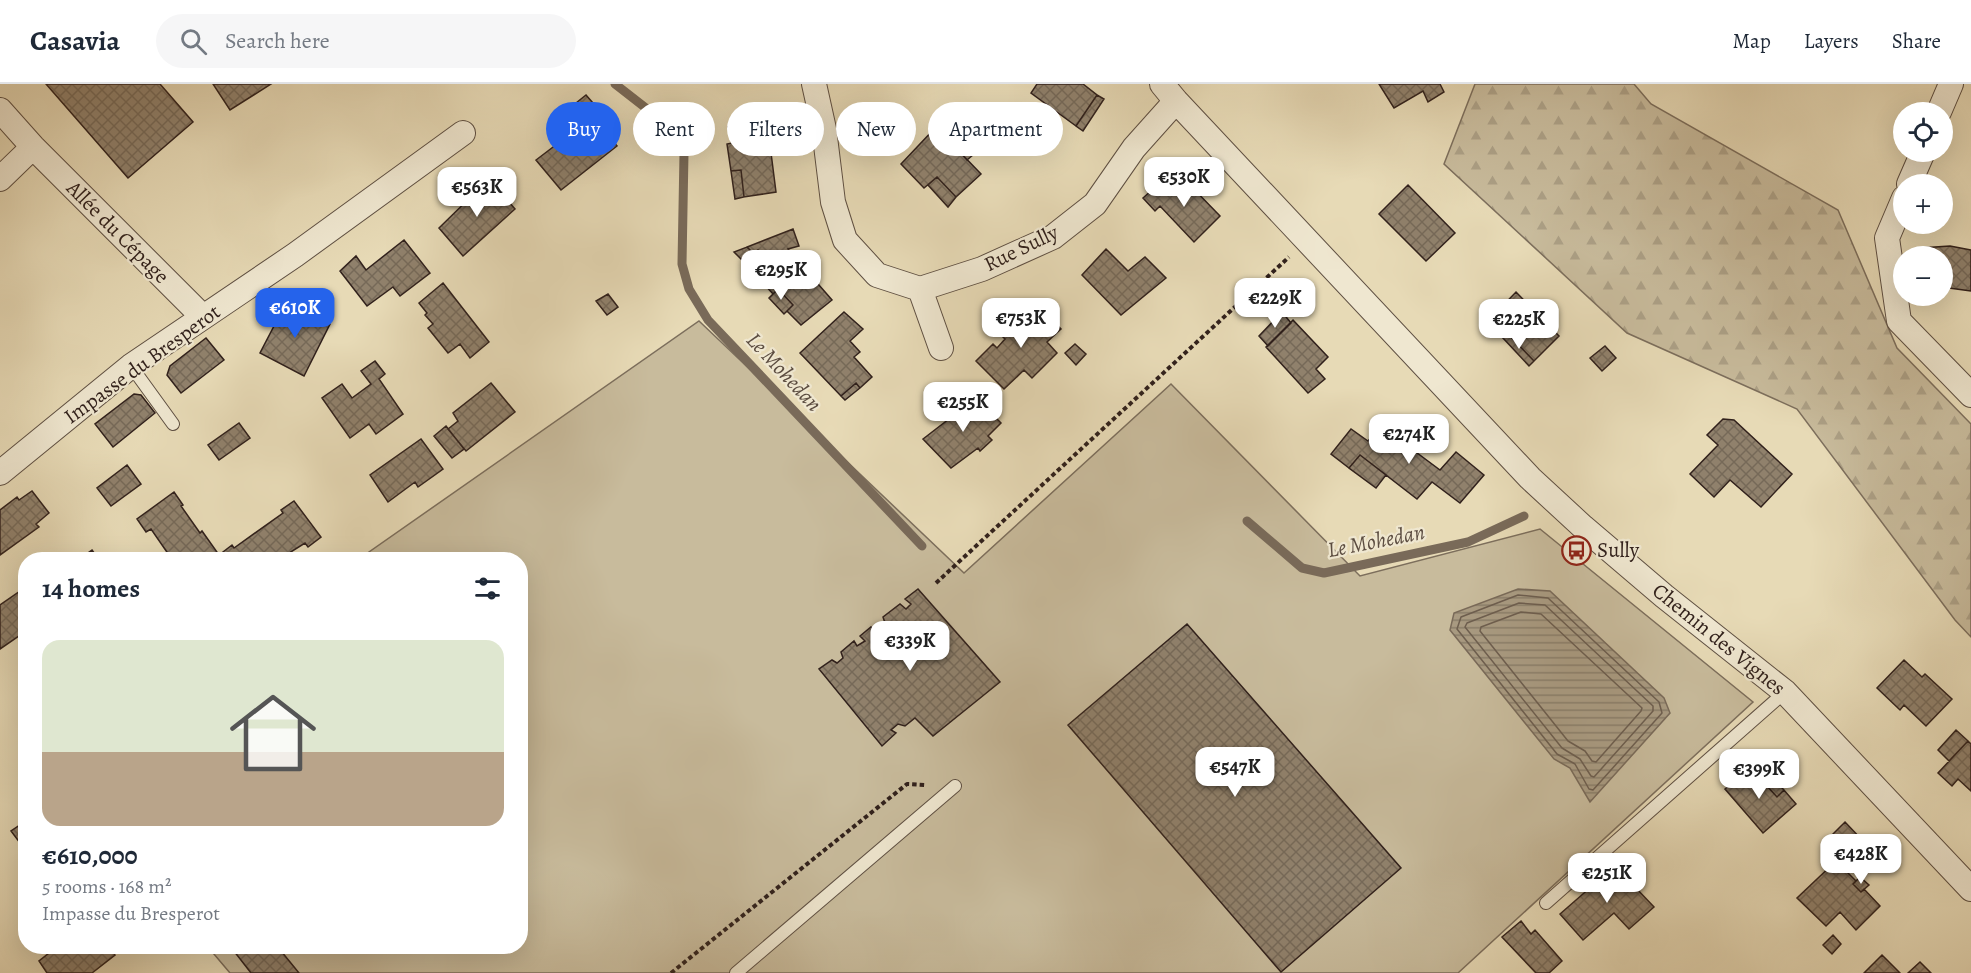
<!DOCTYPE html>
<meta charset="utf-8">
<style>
body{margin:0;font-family:Alegreya,serif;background:#f6f6f7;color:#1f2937;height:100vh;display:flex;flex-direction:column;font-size:22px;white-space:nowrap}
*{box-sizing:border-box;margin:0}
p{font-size:20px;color:#747a83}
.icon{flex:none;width:33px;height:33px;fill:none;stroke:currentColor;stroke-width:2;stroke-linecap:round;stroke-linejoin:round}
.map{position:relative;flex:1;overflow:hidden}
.details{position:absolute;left:18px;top:468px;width:510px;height:402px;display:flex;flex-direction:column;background:#fff;border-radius:24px;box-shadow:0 6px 24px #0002}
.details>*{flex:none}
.top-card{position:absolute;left:546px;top:18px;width:570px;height:54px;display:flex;gap:12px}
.controls{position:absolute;left:1893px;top:18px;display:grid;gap:12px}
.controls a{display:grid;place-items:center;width:60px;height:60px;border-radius:50%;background:#fff;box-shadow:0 6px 24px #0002;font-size:30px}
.price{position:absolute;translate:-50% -51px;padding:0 14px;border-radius:12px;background:#fff;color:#222;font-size:20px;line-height:39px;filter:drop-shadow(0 2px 3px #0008)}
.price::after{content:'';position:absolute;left:50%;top:36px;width:18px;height:14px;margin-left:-9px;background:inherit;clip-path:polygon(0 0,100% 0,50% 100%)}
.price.on{background:#2563eb;color:#fff}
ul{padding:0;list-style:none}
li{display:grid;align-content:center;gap:12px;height:318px;padding:0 24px}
li span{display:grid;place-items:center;height:186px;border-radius:18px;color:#555}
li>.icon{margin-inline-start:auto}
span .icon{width:108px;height:108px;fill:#fffc;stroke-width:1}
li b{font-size:26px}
h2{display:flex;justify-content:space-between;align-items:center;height:72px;padding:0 24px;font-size:26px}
.tag{padding:0 21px;border-radius:27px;background:#fff;box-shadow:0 6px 24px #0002;font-size:21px;line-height:54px}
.tag.on{background:#2563eb;color:#fff}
header{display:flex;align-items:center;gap:36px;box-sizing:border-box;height:84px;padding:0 30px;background:#fff;border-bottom:2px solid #e0e1e3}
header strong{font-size:28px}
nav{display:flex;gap:33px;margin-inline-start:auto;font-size:21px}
.search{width:420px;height:54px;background:#f6f6f7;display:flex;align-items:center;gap:15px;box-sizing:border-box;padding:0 21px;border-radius:33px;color:#747a83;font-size:22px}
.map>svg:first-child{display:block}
.green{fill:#c8bb9c;stroke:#7c6e5c;stroke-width:1.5}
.forest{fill:url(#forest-firs);stroke:#7c6e5c;stroke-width:1.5}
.water{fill:url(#water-rules);stroke:#796a59;stroke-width:1.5}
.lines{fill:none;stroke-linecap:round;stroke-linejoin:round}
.shore{stroke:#6d5e4f;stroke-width:1.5}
.stream{stroke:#796a59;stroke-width:9}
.building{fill:url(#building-cross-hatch);stroke:#31211c;stroke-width:1.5}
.service-casing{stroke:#5e4f42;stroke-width:14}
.minor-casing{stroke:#5e4f42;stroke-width:26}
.path{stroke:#31211c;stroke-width:4;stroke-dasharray:4.5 3;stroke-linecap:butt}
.service{stroke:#efe7d0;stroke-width:12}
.minor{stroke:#efe7d0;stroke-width:24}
.labels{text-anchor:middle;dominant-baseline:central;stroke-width:4.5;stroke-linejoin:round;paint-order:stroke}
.street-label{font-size:21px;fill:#31211c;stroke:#efe7d0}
.poi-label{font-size:21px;fill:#31211c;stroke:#efe7d0;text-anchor:start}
.water-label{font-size:22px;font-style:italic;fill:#5b4c40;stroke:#efe7d0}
</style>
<header>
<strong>Casavia</strong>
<div class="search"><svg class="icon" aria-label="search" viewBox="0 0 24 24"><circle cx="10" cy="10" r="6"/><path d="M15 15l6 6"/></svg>Search here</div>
<nav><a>Map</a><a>Layers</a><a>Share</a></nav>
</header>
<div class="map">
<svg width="1971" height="889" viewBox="0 0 1971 889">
<defs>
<pattern id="forest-firs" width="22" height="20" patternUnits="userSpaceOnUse" patternTransform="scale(1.5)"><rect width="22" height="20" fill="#c8bb9c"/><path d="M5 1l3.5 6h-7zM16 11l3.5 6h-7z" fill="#aca086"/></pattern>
<pattern id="water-rules" width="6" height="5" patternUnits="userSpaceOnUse" patternTransform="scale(1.5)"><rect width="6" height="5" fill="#a99b82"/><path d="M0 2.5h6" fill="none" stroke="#8a7e6a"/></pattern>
<pattern id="building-cross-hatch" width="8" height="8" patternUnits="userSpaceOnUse" patternTransform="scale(1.5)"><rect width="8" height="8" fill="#90816c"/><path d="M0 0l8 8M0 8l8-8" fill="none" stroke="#766958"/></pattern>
</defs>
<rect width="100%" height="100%" fill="#e7dab6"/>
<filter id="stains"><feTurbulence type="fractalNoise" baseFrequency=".00333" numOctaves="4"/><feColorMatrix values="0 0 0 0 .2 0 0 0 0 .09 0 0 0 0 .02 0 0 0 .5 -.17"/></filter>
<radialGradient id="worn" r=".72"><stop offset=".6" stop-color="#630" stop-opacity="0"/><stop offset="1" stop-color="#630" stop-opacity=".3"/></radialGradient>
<path class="green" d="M699,237L964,489L1171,300L1360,492L1540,445L1753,618L1458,889H230L208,863L520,862V476L359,475Z"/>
<path class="forest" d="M1475,0H1634L1651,20L1838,126L1897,264L1971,340V553L1955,536L1797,325L1627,249L1444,80Z"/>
<path class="water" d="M1518,505L1550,507L1664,614L1670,629L1590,718L1570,684L1554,675L1450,546L1454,529Z"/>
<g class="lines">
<path class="shore" d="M1518,511L1548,514L1659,618L1662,629L1593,706L1589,705L1575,680L1557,670L1457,545L1461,533Z
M1519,519L1545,521L1653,622V627L1594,693L1591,692L1580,675L1562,664L1465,543L1467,539Z
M1521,528L1541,530L1642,624L1641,627L1596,678L1592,677L1585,667L1568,657L1480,547L1481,543Z"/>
<path class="stream" d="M615,0L683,53L684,69L682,180L689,205L708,236L922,462
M1247,437L1302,484L1324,489L1468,458L1524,432"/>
</g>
<path class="building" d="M46,0H160L193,38L128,94Z
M213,0H271L230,26Z
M1037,0H1083L1097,11L1076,42L1031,9Z
M1379,0H1440L1444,8L1428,18L1423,7L1394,24Z
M586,11L599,26L592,32L617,62L561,106L536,76L574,47L561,31Z
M1097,11L1104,15L1083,47L1076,42Z
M946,27L966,49L954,62L981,90L956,113L937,93L924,104L901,80L936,43L933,40Z
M760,39L762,54L769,53L776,108L744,113L741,86L731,87L727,60L732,59L728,43Z
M966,49L980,65L967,76L954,62Z
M741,86L744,113L735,115L731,87Z
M937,93L956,113L948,123L928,101Z
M489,95L515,125L463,172L439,144Z
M1162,97L1174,109L1186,97L1220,132L1194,158L1160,122L1155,127L1143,114Z
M1408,101L1455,149L1426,177L1379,130Z
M793,145L799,162L788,165L795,173L803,176L805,185L832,216L801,241L787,227L793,221L778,205L773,210L762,198L766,194L755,182L764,174L758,166L753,169L747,163Z
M404,156L430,189L400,212L393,203L367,222L340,187L356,172L366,186Z
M1950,162L1971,166V207L1942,203V172H1921L1920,164Z
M747,163L753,169L758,166L764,174L752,186L734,168Z
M1106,165L1128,187L1145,173L1166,194L1121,231L1082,191Z
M443,199L489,258L470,274L460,260L448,269L428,244L433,240L425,231L427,229L419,219Z
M778,205L793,221L784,230L769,214Z
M1516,208L1559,252L1534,277L1508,250L1503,254L1487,238Z
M608,210L618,223L607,231L596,217Z
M286,219L330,240L304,292L260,269Z
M1038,221L1061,245L1047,258L1057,269L1032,294L1024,286L1004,305L976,277L993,260L997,264L1005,255L1001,251L1021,232L1024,236Z
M844,228L863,245L850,257L860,268L854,273L872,293L860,304L856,299L841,312L800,269Z
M1282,228L1291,239L1268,262L1259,252Z
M1293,236L1328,273L1316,285L1325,295L1308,309L1266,263Z
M1508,250L1534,277L1529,282L1503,254Z
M206,254L224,276L181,309L167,291L170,282Z
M1075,260L1086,270L1076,281L1065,269Z
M1605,262L1616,274L1602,287L1590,274Z
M375,277L385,290L379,295L403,330L376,350L369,340L350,354L322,314L342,300L352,314L371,300L361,287Z
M491,299L515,328L466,367L448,345L458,337L453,329Z
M856,299L860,304L845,316L841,312Z
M134,310L141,311L155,329L113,363L95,340Z
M975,313L1001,339L988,352L992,356L980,367L978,364L951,384L923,355L949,335L950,336Z
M1723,335L1734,336L1792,390L1761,423L1730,396L1714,413L1690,390L1718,361L1707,351Z
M239,339L250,354L219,376L208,361Z
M446,342L464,365L452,374L434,352Z
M1381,342L1440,386L1456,368L1484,391L1460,419L1432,398L1417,415L1360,371L1349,384L1331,370L1351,345L1368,357Z
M421,355L443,385L418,403L415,398L388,418L370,391Z
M1360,371L1386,391L1376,404L1349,384Z
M127,381L141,400L111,422L97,404Z
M32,407L49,429L36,440L39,443L0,471V426L17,413L19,416Z
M174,408L183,421L181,422L200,449L202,447L219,471L232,461L234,464L283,429L281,426L294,417L321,453L308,463L305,459L278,476H167L165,473L169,471L151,445L146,448L137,435Z
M92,466L99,476H78Z
M26,503V547L0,565V521Z
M918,505L1000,598L933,652L915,634L905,642L898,640L891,646L896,649L882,662L819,585L832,576L837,579L843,574L841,568L854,557L857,562L865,557L860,552L871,543L876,546L885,539L883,533L900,520L906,525L911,520L905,515Z
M1187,540L1401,784L1281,888L1068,641Z
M1904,576L1922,593L1925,590L1952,615L1926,642L1904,621L1900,626L1877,604Z
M1956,646L1968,657L1949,677L1938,666Z
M1968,657L1971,660V707L1958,695L1952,702L1938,689Z
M1750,684L1777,713L1784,706L1796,720L1763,749L1725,705Z
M1775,697L1784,706L1777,713L1768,703Z
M26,737V767L11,747Z
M1845,738L1863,757L1845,773L1828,755Z
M1836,777L1856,797L1853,800L1861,808L1864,805L1880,822L1856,846L1840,828L1826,842L1797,814Z
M1615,782L1654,823L1629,845L1614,829L1583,856L1560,830Z
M1860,793L1869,801L1861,808L1853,800Z
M1521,837L1531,850L1535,846L1562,877L1549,889H1536L1502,853Z
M1833,851L1841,860L1832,870L1823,861Z
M58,862H109L115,871L92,889H47L39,877Z
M230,862H277L299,889H251Z
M1882,871L1900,889H1864Z
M1920,878L1931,889H1908Z"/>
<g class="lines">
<defs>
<path id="service" d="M131,282L173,340
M1546,819L1785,608
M736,889L955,702"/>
<path id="minor" d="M814,0L824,45L833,118L845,156L877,191L920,205L982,185L1053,153L1095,120L1134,64L1176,17
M1162,0L1176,17L1530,394L1583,443L1664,512L1785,608L1971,805
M0,26L33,63L203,233
M1939,28L1951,0
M0,95L33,63
M1909,100L1923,68
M1904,114L1887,154L1899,237L1971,311
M920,205L941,264
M0,389L131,282L295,171L463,49"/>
</defs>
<use href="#service" class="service-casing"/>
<use href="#minor" class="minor-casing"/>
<path class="path" d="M936,499L1289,173
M671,889L907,700L925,701"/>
<use href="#service" class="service"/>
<use href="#minor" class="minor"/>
</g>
<defs>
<symbol id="bus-ring" viewBox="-11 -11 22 22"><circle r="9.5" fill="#efe7d0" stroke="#8f2418" stroke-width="1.5"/><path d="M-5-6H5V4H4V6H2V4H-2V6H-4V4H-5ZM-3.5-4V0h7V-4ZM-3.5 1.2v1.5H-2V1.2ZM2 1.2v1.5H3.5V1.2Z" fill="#8f2418"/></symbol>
</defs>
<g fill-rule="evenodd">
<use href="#bus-ring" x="1560" y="450" width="33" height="33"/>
</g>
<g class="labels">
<g class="street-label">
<text transform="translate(118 148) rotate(45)">Allée du Cépage</text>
<text transform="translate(1021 164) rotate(-26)">Rue Sully</text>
<text transform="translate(142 280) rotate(-36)">Impasse du Bresperot</text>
<text transform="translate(1719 555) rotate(39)">Chemin des Vignes</text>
</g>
<g class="poi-label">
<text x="1597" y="466">Sully</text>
</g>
<g class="water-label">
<text transform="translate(784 288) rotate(47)">Le Mohedan</text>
<text transform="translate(1376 457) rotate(-11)">Le Mohedan</text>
</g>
</g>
<rect width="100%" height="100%" filter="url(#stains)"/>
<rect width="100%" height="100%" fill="url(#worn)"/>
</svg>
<div class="controls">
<a><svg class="icon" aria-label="locate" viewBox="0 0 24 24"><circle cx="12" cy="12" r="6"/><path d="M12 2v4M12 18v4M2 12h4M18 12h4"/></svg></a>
<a>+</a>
<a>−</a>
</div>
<b class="price" style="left:1184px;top:124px">€530K</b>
<b class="price" style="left:477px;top:134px">€563K</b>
<b class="price" style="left:781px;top:217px">€295K</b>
<b class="price" style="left:1275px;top:245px">€229K</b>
<b class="price on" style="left:295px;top:255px">€610K</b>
<b class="price" style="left:1021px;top:265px">€753K</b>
<b class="price" style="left:1519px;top:266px">€225K</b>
<b class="price" style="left:963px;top:349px">€255K</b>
<b class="price" style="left:1409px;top:381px">€274K</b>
<b class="price" style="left:910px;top:588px">€339K</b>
<b class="price" style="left:1235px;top:714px">€547K</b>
<b class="price" style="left:1759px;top:716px">€399K</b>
<b class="price" style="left:1861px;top:801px">€428K</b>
<b class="price" style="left:1607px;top:820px">€251K</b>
<div class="top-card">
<a class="tag on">Buy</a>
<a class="tag">Rent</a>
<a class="tag">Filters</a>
<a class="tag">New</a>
<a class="tag">Apartment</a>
</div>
<section class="details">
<h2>14 homes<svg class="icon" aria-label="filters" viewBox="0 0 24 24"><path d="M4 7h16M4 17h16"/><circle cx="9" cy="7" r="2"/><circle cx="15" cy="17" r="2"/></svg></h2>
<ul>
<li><span style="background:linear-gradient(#dfe7d0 60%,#b9a48a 0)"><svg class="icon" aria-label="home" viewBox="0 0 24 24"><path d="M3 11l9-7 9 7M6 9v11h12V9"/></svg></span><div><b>€610,000</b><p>5 rooms · 168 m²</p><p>Impasse du Bresperot</p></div></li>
</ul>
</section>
</div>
